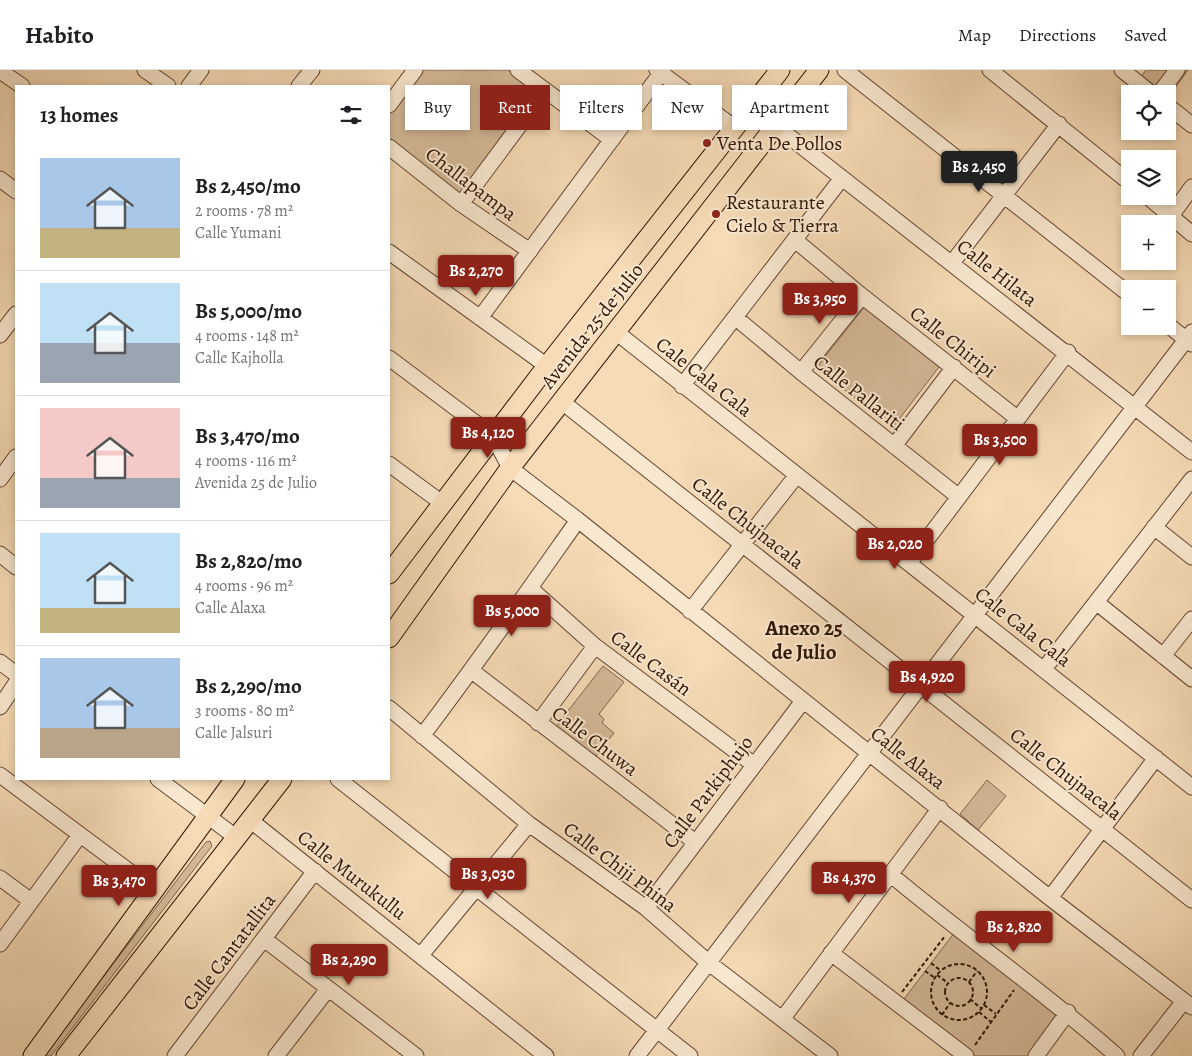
<!DOCTYPE html>
<meta charset="utf-8">
<style>
body{margin:0;font-family:Alegreya,serif;background:#f2f2f2;color:#202124;height:100vh;display:flex;flex-direction:column;font-size:19px;white-space:nowrap}
*{box-sizing:border-box;margin:0}
p{font-size:16px;color:#757577}
.icon{flex:none;width:28px;height:28px;fill:none;stroke:currentColor;stroke-width:2;stroke-linecap:round;stroke-linejoin:round}
.map{position:relative;flex:1;overflow:hidden}
.drawer{position:absolute;left:15px;top:15px;width:375px;height:695px;display:flex;flex-direction:column;background:#fff;border-radius:0px;box-shadow:0 2px 8px #0003}
.drawer>*{flex:none}
.banner{position:absolute;left:405px;top:15px;width:475px;height:45px;display:flex;gap:10px}
.tools{position:absolute;left:1121px;top:15px;display:grid;gap:10px}
.tools a{display:grid;place-items:center;width:55px;height:55px;border-radius:0px;background:#fff;box-shadow:0 2px 8px #0003;font-size:25px}
.price{position:absolute;translate:-50% -42px;padding:0 11px;border-radius:5px;background:#8f2418;color:#fff;font-size:16px;line-height:32px;filter:drop-shadow(0 1px 2px #0008)}
.price::after{content:'';position:absolute;left:50%;top:30px;width:15px;height:11px;margin-left:-8px;background:inherit;clip-path:polygon(0 0,100% 0,50% 100%)}
.price.selected{background:#222;color:#fff}
ul{padding:0;list-style:none}
li{display:flex;align-items:center;gap:15px;height:125px;padding:0 25px}
li+li{border-top:1px solid #e0e0e0}
li span{display:grid;place-items:center;flex:none;width:140px;height:100px;border-radius:0px;color:#555}
li>.icon{margin-inline-start:auto}
span .icon{width:60px;height:60px;fill:#fffc;stroke-width:1}
li b{font-size:21px}
h2{display:flex;justify-content:space-between;align-items:center;height:60px;padding:0 25px;font-size:21px}
.pill{padding:0 18px;border-radius:0px;background:#fff;box-shadow:0 2px 8px #0003;font-size:18px;line-height:45px}
.pill.selected{background:#8f2418;color:#fff}
header{display:flex;align-items:center;gap:30px;box-sizing:border-box;height:70px;padding:0 25px;background:#fff;border-bottom:1px solid #e0e0e0}
header strong{font-size:24px}
nav{display:flex;gap:28px;margin-inline-start:auto;font-size:18px}
.map>svg:first-child{display:block}
.green{fill:#d5b998;stroke:#83674e}
.lines{fill:none;stroke-linecap:round;stroke-linejoin:round}
.minor-casing{stroke:#624630;stroke-width:17}
.major-casing{stroke:#311504;stroke-width:21}
.path{stroke:#311504;stroke-width:2;stroke-dasharray:4 2.5;stroke-linecap:butt}
.minor{stroke:#f9e8d0;stroke-width:15}
.major{stroke:#f6dbb6;stroke-width:19}
.poi-dot{fill:#8f2418;stroke:#f9e8d0;stroke-width:2}
.labels{text-anchor:middle;dominant-baseline:central;stroke-width:4;stroke-linejoin:round;paint-order:stroke}
.poi-label{font-size:20px;fill:#311504;stroke:#f9e8d0;text-anchor:start}
.street-label{font-size:20px;fill:#311504;stroke:#f9e8d0}
.neighbourhood-label{font-size:21px;font-weight:bold;fill:#311504;stroke:#f9e8d0}
</style>
<header>
<strong>Habito</strong>
<nav><a>Map</a><a>Directions</a><a>Saved</a></nav>
</header>
<div class="map">
<svg width="1192" height="986" viewBox="0 0 1192 986">
<rect width="100%" height="100%" fill="#f6dbb6"/>
<filter id="stains"><feTurbulence type="fractalNoise" baseFrequency=".004" numOctaves="4"/><feColorMatrix values="0 0 0 0 .2 0 0 0 0 .09 0 0 0 0 .02 0 0 0 .5 -.17"/></filter>
<radialGradient id="worn" r=".72"><stop offset=".6" stop-color="#630" stop-opacity="0"/><stop offset="1" stop-color="#630" stop-opacity=".3"/></radialGradient>
<path class="green" d="M422,0H508L539,22L462,122L459,123L389,74V41Z
M1146,0H1188L1168,28V24H1161L1140,8Z
M865,236L939,297L893,357L816,298Z
M603,596L624,612L599,644L604,649L602,653L614,663L592,691L553,660Z
M987,710L1006,726L978,760L960,744Z
M210,771L212,776L51,986H43L206,772Z
M954,863L1061,945L1030,986H971L901,933Z"/>
<g class="lines">
<defs>
<path id="minor" d="M145,0L168,16
M518,0L612,70
M657,0L735,58
M845,0L1130,225
M990,0L1130,113
M1122,0L1152,24
M0,1L22,16
M189,16L201,0
M299,16L312,0
M1159,24L1177,0
M389,35L415,0
M1168,36L1192,55
M777,57L1192,382
M389,77L461,134L530,181
M0,109L16,121
M1147,126L1192,164
M461,134L545,21
M1171,146L1192,117
M795,170L862,226L1017,348
M389,182L547,296
M952,193L1059,54
M480,248L661,3
M736,248L801,302L959,427
M1168,255L1192,274
M616,262L1192,717
M0,265L16,244
M389,288L493,366L510,398L578,450L1050,828L1192,937
M801,302L862,226
M682,316L842,108
M561,331L1192,830
M894,376L954,297
M389,394L442,433
M0,409L16,387
M1154,457L1192,487
M0,484L16,497
M910,492L1068,282
M530,518L595,576L753,694
M1096,532L1192,609
M690,541L797,405
M1163,586L1192,549
M0,592L16,604
M1044,599L1192,409
M472,601L695,772
M0,637L16,613
M389,638L529,754L646,838L709,893L830,986
M538,653L595,576
M422,666C476,595 527,522 578,450
M0,705L153,819
M158,709L237,768
M338,709L690,986
M250,750L546,986
M890,804C965,867 1045,922 1117,986
M0,808L31,831
M1050,828L1156,688
M646,838L803,631
M264,869L416,986
M0,874L80,765
M831,883L966,986
M421,885L529,754
M783,948L940,738
M175,986L315,801
M276,986L328,919
M637,986L1192,262
M1036,986L1068,942
M1141,986L1184,931"/>
<path id="major" d="M389,504L547,296L780,0
M389,568L510,398L819,0
M33,986L235,709
M66,986L282,709"/>
</defs>
<use href="#minor" class="minor-casing"/>
<use href="#major" class="major-casing"/>
<path class="path" d="M931,893L941,901
M931 922a28 28 0 1 1 56 0a28 28 0 1 1-56 0Z
M925,901L935,908
M937,905L948,913
M945 922a14 14 0 1 1 28 0a14 14 0 1 1-28 0Z
M969,912L977,901
M902,922L945,866
M970,929L982,939
M984,935L996,944
M979,942L991,952
M942,945L950,933
M975,975L1014,920"/>
<use href="#minor" class="minor"/>
<use href="#major" class="major"/>
</g>
<g class="poi-dot">
<circle cx="707" cy="73" r="5"/>
<circle cx="716" cy="144" r="5"/>
</g>
<g class="labels">
<g class="poi-label">
<text x="717" y="73">Venta De Pollos</text>
<text x="726" y="132">Restaurante<tspan x="726" dy="23">Cielo &amp; Tierra</tspan></text>
</g>
<g class="street-label">
<text transform="translate(471 114) rotate(37)">Challapampa</text>
<text transform="translate(997 203) rotate(38)">Calle Hilata</text>
<text transform="translate(592 256) rotate(-52)">Avenida 25 de Julio</text>
<text transform="translate(953 272) rotate(38)">Calle Chiripi</text>
<text transform="translate(704 307) rotate(38)">Cale Cala Cala</text>
<text transform="translate(859 323) rotate(38)">Calle Pallariti</text>
<text transform="translate(748 453) rotate(38)">Calle Chujnacala</text>
<text transform="translate(1023 557) rotate(38)">Cale Cala Cala</text>
<text transform="translate(651 593) rotate(37)">Calle Casán</text>
<text transform="translate(595 671) rotate(37)">Calle Chuwa</text>
<text transform="translate(908 688) rotate(38)">Calle Alaxa</text>
<text transform="translate(1066 704) rotate(38)">Calle Chujnacala</text>
<text transform="translate(708 722) rotate(-53)">Calle Parkiphujo</text>
<text transform="translate(620 797) rotate(37)">Calle Chiji Phina</text>
<text transform="translate(352 805) rotate(38)">Calle Murukullu</text>
<text transform="translate(229 882) rotate(-53)">Calle Cantatallita</text>
</g>
<g class="neighbourhood-label">
<text x="804" y="558">Anexo 25<tspan x="804" dy="24">de Julio</tspan></text>
</g>
</g>
<rect width="100%" height="100%" filter="url(#stains)"/>
<rect width="100%" height="100%" fill="url(#worn)"/>
</svg>
<div class="tools">
<a><svg class="icon" aria-label="locate" viewBox="0 0 24 24"><circle cx="12" cy="12" r="6"/><path d="M12 2v4M12 18v4M2 12h4M18 12h4"/></svg></a>
<a><svg class="icon" aria-label="layers" viewBox="0 0 24 24"><path d="M12 4l9 5-9 5-9-5zM3 14l9 5 9-5"/></svg></a>
<a>+</a>
<a>−</a>
</div>
<b class="price selected" style="left:979px;top:123px">Bs 2,450</b>
<b class="price" style="left:476px;top:227px">Bs 2,270</b>
<b class="price" style="left:820px;top:255px">Bs 3,950</b>
<b class="price" style="left:488px;top:389px">Bs 4,120</b>
<b class="price" style="left:1000px;top:396px">Bs 3,500</b>
<b class="price" style="left:895px;top:500px">Bs 2,020</b>
<b class="price" style="left:512px;top:567px">Bs 5,000</b>
<b class="price" style="left:927px;top:633px">Bs 4,920</b>
<b class="price" style="left:488px;top:830px">Bs 3,030</b>
<b class="price" style="left:849px;top:834px">Bs 4,370</b>
<b class="price" style="left:119px;top:837px">Bs 3,470</b>
<b class="price" style="left:1014px;top:883px">Bs 2,820</b>
<b class="price" style="left:349px;top:916px">Bs 2,290</b>
<div class="banner">
<a class="pill">Buy</a>
<a class="pill selected">Rent</a>
<a class="pill">Filters</a>
<a class="pill">New</a>
<a class="pill">Apartment</a>
</div>
<section class="drawer">
<h2>13 homes<svg class="icon" aria-label="filters" viewBox="0 0 24 24"><path d="M4 7h16M4 17h16"/><circle cx="9" cy="7" r="2"/><circle cx="15" cy="17" r="2"/></svg></h2>
<ul>
<li><span style="background:linear-gradient(#a9c7e8 70%,#c2b280 0)"><svg class="icon" aria-label="home" viewBox="0 0 24 24"><path d="M3 11l9-7 9 7M6 9v11h12V9"/></svg></span><div><b>Bs 2,450/mo</b><p>2 rooms · 78 m²</p><p>Calle Yumani</p></div></li>
<li><span style="background:linear-gradient(#bfe0f5 60%,#9aa5b1 0)"><svg class="icon" aria-label="home" viewBox="0 0 24 24"><path d="M3 11l9-7 9 7M6 9v11h12V9"/></svg></span><div><b>Bs 5,000/mo</b><p>4 rooms · 148 m²</p><p>Calle Kajholla</p></div></li>
<li><span style="background:linear-gradient(#f6c9c9 70%,#9aa5b1 0)"><svg class="icon" aria-label="home" viewBox="0 0 24 24"><path d="M3 11l9-7 9 7M6 9v11h12V9"/></svg></span><div><b>Bs 3,470/mo</b><p>4 rooms · 116 m²</p><p>Avenida 25 de Julio</p></div></li>
<li><span style="background:linear-gradient(#bfe0f5 75%,#c2b280 0)"><svg class="icon" aria-label="home" viewBox="0 0 24 24"><path d="M3 11l9-7 9 7M6 9v11h12V9"/></svg></span><div><b>Bs 2,820/mo</b><p>4 rooms · 96 m²</p><p>Calle Alaxa</p></div></li>
<li><span style="background:linear-gradient(#a9c7e8 70%,#b9a48a 0)"><svg class="icon" aria-label="home" viewBox="0 0 24 24"><path d="M3 11l9-7 9 7M6 9v11h12V9"/></svg></span><div><b>Bs 2,290/mo</b><p>3 rooms · 80 m²</p><p>Calle Jalsuri</p></div></li>
</ul>
</section>
</div>
